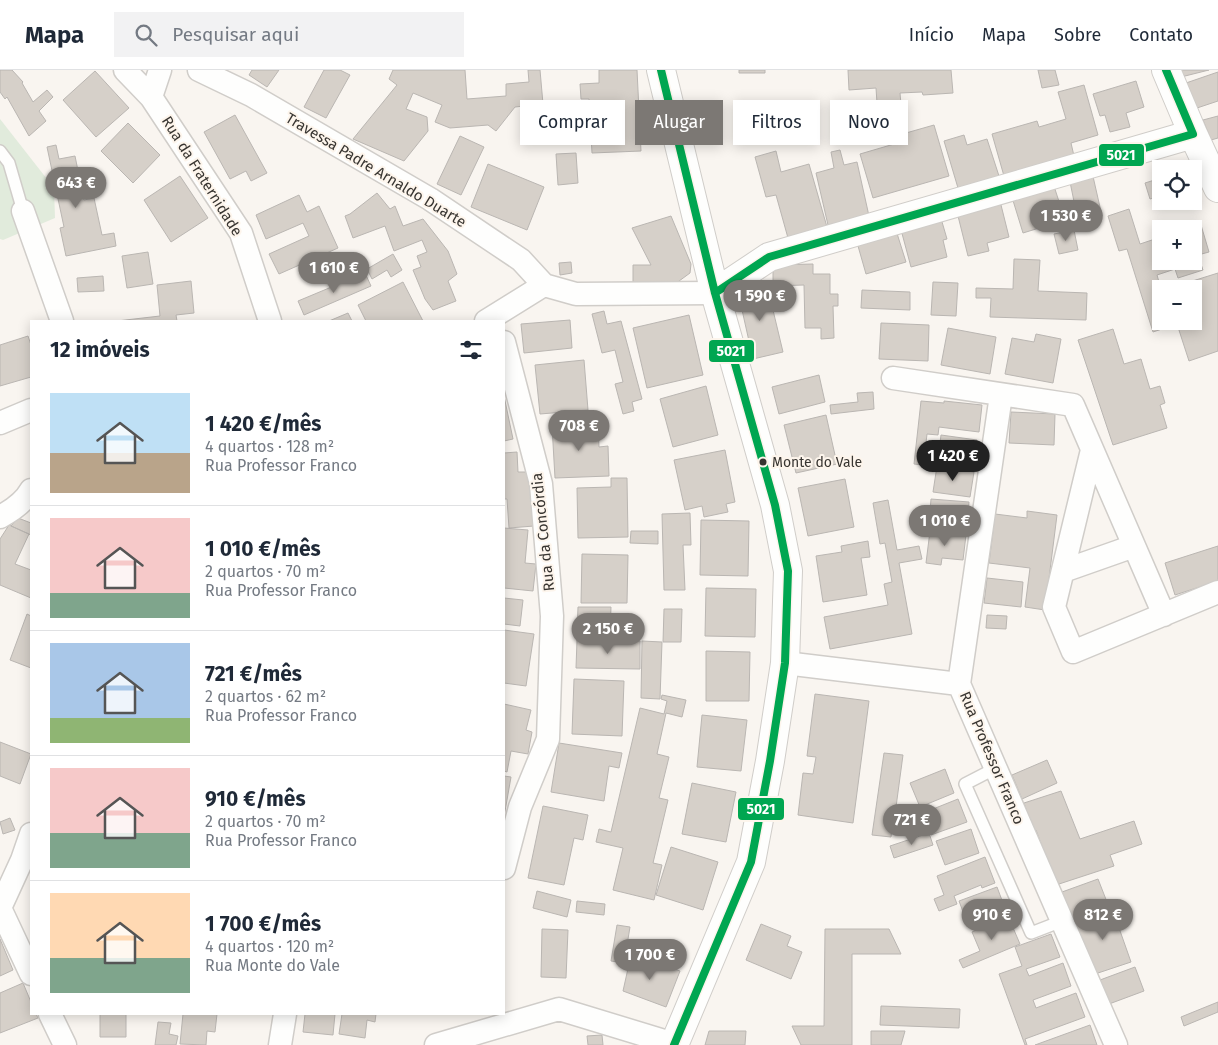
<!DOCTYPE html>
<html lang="pt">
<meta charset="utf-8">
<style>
body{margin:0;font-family:"Fira Sans",sans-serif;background:#f2f2f3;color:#1f2937;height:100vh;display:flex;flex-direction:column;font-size:19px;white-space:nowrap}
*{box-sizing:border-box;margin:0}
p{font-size:16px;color:#747a83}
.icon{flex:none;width:28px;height:28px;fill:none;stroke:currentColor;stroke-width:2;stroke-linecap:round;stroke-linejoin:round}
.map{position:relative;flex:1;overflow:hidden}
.sheet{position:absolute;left:30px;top:250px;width:475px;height:695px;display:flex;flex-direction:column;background:#fff;border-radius:0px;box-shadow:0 2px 12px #0003}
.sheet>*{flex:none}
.banner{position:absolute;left:520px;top:30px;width:475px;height:45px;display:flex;gap:10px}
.fabs{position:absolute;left:1152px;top:90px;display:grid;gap:10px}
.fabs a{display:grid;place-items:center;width:50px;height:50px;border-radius:0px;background:#fff;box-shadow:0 2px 12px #0003;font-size:25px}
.price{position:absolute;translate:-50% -42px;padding:0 11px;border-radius:18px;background:#7c7874;color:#fff;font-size:16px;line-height:32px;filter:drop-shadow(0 1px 2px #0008)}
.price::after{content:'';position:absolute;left:50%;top:30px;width:15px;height:11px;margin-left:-8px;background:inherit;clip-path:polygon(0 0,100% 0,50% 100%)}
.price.current{background:#222;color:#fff}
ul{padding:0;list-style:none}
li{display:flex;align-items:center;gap:15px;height:125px;padding:0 20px}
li+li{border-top:1px solid #e0e1e3}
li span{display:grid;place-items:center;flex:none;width:140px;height:100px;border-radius:0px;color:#555}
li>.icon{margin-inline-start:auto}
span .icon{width:60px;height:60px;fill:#fffc;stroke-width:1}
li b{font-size:21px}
h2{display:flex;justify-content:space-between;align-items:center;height:60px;padding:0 20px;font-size:21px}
.pill{padding:0 18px;border-radius:0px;background:#fff;box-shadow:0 2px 12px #0003;font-size:18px;line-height:45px}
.pill.current{background:#7c7874;color:#fff}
header{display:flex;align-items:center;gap:30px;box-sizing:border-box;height:70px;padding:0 25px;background:#fff;border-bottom:1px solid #e0e1e3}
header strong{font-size:24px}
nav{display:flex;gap:28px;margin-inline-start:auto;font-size:18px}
.search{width:350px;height:45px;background:#f2f2f3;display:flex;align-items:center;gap:12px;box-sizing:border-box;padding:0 18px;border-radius:0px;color:#747a83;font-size:19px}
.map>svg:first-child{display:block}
.green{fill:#e1ebdc}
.building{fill:#d6d0c9;stroke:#bab6b2}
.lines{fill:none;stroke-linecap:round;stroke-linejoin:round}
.lane-casing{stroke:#d0cdc9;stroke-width:14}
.street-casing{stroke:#d0cdc9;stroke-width:25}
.secondary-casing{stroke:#d0cdc9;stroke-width:30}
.lane{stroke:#fefefd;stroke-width:11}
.street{stroke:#fefefd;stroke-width:22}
.secondary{stroke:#fefefd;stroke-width:28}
.bus-1-casing{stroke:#fdf5ec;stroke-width:11}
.bus-1{stroke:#00a651;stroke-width:8}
.bus-dot{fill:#383531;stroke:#fdf5ec;stroke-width:2}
.labels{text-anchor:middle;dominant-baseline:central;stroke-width:4;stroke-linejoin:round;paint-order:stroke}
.bus-label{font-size:14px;fill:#383531;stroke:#fdf5ec;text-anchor:start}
.street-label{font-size:15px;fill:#383531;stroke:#fdf5ec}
.line-badge{stroke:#fdf5ec;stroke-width:2}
.badge-label{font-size:14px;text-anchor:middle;font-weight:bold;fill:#fff}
</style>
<header>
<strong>Mapa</strong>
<div class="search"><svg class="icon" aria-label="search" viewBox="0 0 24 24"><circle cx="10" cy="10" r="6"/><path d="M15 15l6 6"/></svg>Pesquisar aqui</div>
<nav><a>Início</a><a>Mapa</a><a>Sobre</a><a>Contato</a></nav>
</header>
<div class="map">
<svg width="1218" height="975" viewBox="0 0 1218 975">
<rect width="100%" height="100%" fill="#f9f5f0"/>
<path class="green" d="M0,49L54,118L55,148L3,170L0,169Z"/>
<path class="building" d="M0,0H12L23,12L22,13L33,32L47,20L53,27L39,41L46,51L29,66L7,27L5,29L0,22Z
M252,0H279L267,17L249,5Z
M324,0H340L350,5L326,48L304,37Z
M393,0H465L467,29L506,26V14L529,12L528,0H540L543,34L515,37L496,61L488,55L450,58L435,52L442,35L413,23L406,39L427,47L428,61L404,91L353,69L397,15L389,9Z
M599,0H637L641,81L592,83L589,29H581L580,14L599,13Z
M739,0H765V3H739Z
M848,0H951L953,23L923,25L922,22L900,23L902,46L878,48L876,18L849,20Z
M1038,0H1055L1059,15L1042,18Z
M1180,0H1209L1181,7Z
M95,1L129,38L96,67L63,30Z
M1218,2V31L1197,38L1186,13Z
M1136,11L1144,37L1126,43L1130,57L1110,62L1105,45L1100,46L1093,24Z
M1084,15L1098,65L1071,73L1074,86L1004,106L992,64L1037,51L1039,57L1066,49L1058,22Z
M235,45L267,103L251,111L246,101L230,109L204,62Z
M1218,46V68L1211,70L1203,50Z
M128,53L160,85L133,113L101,81Z
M934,55L949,106L873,128L860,84L901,72L899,65Z
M964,65L967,75L987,69L999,106L958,118L944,71Z
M460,66L484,77L461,125L437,114Z
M56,75L59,89L75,86L84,130L94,128L102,165L114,163L116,176L66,186L60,158L64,157L47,77Z
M840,80L844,95L857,92L869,146L828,155L816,103L834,98L831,82Z
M776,81L781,102L809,94L827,157L788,168L776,125L766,127L755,87Z
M576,83L578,113L558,115L556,84Z
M488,94L544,117L527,160L471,137Z
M1092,102L1102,146L1078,151L1069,107Z
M180,106L208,148L171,172L144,130Z
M1161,108V126L1150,129L1145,113Z
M1194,108L1200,128L1194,130Z
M1052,110L1065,150L1023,163L1011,124Z
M377,123L390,139L395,136L403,156L423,149L448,181L457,204L448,211L456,231L433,240L425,229L413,200L421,197L417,186L427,182L422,170L394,181L385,156L353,168L345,146L350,144Z
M299,125L307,142L319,136L338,178L279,204L269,184L309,166L303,153L266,169L256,145Z
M999,127L1009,167L987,173L989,181L968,186L956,138Z
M1164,131H1189L1167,138Z
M1129,139L1140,174L1161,167V191H1194V159H1189L1201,155L1209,182L1198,185L1203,200L1178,208L1175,199L1157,205L1161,219V251H1194V219H1167L1218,203V281L1189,291L1177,254L1153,262L1127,179L1119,181L1108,146Z
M940,145L947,169L943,170L947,187L911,197L900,156Z
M671,146L691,194L690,203L675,214L633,215V195H651L632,158Z
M895,157L906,192L866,204L856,169Z
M1074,160L1078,180L1059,184L1054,164Z
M148,182L153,214L127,218L122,186Z
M393,184L402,200L391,207L387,200L372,209L367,199Z
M1014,189L1040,190L1038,221L1087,223L1086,250L990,247L991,228H976V218L1013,219Z
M571,192L572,203L560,205L559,193Z
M813,194V204H830V224H838V236H833L834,268L821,269V258H805L804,215L773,216V195Z
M365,203L371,216L304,245L298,231Z
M103,206L104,221L78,222L77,208Z
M191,211L194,243L176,245L177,251H117L160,246L157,215Z
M403,212L423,251H366L358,235Z
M933,212L958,213L956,246L931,245Z
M767,215L783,282L753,289L738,222Z
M862,220L910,222V240L861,238Z
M604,241L607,254L621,251L642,329L632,332L634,341L623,344L615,314L623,312L615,280L602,283L592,244Z
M348,243L352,251H329Z
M689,245L703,305L647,318L633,258Z
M570,250L572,278L524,283L521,254Z
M881,253L929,255L928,291L879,289Z
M948,258L996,267L990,304L941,295Z
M1113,259L1124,294L1141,289L1150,319L1160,316L1165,333L1160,335L1167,358L1113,375L1078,270Z
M1036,264L1061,269L1053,313L1005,304L1012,268L1034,272Z
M28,266L31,275V307L0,316V275Z
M584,290L588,340L540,344L535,295Z
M819,305L825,332L779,344L772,317Z
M706,316L718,365L673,377L660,329Z
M873,322L874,339L831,344L830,335L858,332L857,323Z
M504,326L513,369L504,371Z
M921,331L944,333V331L982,335L979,362L939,357L938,365L927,364L925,382H933L932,396L914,394Z
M1011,342L1055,344L1054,375L1009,373Z
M826,345L837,394L796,403L784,355Z
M598,354L599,377L608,376L609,406L555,408L552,356Z
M941,365L977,370L973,395L938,389Z
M725,380L735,432L726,434L728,442L704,447L702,436L685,440L674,390Z
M517,382L518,402H531L534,456L509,458L507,429H504V383Z
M937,396L974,402L970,427L933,422Z
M611,408H627L628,467L578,468L577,418L611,417Z
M845,409L854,457L808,466L798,418Z
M931,429L969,432L967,456L929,454Z
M888,430L897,480L919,476L922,489L899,493L912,564L830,579L824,547L888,535L884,514L892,512L885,473L880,474L873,433Z
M1027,441L1057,445L1045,540L1025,537L1030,498L989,493L995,444L1027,448Z
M690,443L691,475H683L685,520H664L662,444Z
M18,448L31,453V465L11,456Z
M701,450L749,451L748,506L700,505Z
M9,455L29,464L15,494L31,500V528L0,515V469Z
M504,458L528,460L525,493L536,494L533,521L504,518Z
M631,461H658V474L630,473Z
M930,461L966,465L963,490L942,488L941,495L926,493Z
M868,471L870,487L861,488L867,525L823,532L816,486L842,482L841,476Z
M1218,476V511L1175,525L1165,493Z
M582,484L628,485L627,533H581Z
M987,508L1023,512L1021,537L984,533Z
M706,518L756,519L755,567L705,566Z
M504,528L523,530L520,556L504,554Z
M578,537H611L610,564L577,563Z
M664,539H682L681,572H663Z
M27,544L31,546V598L10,590Z
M987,545L1007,546L1006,559L986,558Z
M504,560L534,564L526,616L504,613Z
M577,570L640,571V599L576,598Z
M642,571L662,572L660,629L641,628Z
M706,581L750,582L749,631H706Z
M574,609L624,611L622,666L572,664Z
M815,624L869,631L853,753L798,745L803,703L813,704L816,687L807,686Z
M662,625L686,630L682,647L666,643L657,684L669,687L659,728L668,730L653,793L662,795L654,830L613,820L623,778L596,772L599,759L611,762L640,638L664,644L667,631L661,629Z
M504,634L531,640L526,660L532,662L528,684L511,681L507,702L504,701Z
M702,645L747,650L741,701L697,697Z
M0,672L31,684L20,714L0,706Z
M559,673L622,683L619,698L609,696L604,731L551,722Z
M884,683L903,685L896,737L916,740L914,752L893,749L891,767L872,765Z
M1047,690L1057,713L1022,729L1012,705Z
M945,699L954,723L920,737L910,713Z
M504,706L511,707L504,747Z
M692,713L736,722L726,772L682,764Z
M1061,721L1080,769L1134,751L1142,774L1110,785L1114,796L1056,815L1036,760H1033L1024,733Z
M958,729L967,752L931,765L923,743Z
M543,736L588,745L583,770L574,768L564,815L528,808Z
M10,748L15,760L3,764L0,752Z
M971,759L979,783L945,795L936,771Z
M929,763L933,775L894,788L890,776Z
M671,777L718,792L703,840L656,825Z
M985,787L995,813L982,818L981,815L954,826L957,834L939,841L934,829L944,825L937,806Z
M1098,809L1107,832L1071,846L1062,822Z
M997,817L1006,841L968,855L959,831Z
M537,821L571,830L567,847L533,838Z
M577,831L605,834L604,845L576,842Z
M1112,838L1131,892L1095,904L1086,878H1084L1074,851Z
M1008,846L1020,874L963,898L959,890L980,881L972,862Z
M761,854L791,866L787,876L802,882L791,909L746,890Z
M617,855L630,857L624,893L611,891Z
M542,859L568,860L566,908L541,907Z
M825,859H889L901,884H852V975H801L792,956H824Z
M1051,864L1060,887L1026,899L1029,906L1063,893L1071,916L1033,930L1036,938L1076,923L1085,947L1025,969L1027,975H1025L999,904L1022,896L1015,877Z
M0,869L13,900L0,906Z
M631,885L680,901L666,937L623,921Z
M1135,897L1144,921L1109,934L1100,910Z
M23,913L31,932V944H36L38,948L0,963V923Z
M1218,932V942L1184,956L1181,947Z
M881,936L960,939L959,958L880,955Z
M100,944H126V967H100Z
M183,944H217L215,962L207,961L206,975L180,974Z
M305,944H335L333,965L303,962Z
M342,944H376L375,952L367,950L365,968L339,964Z
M158,952L171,953L169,964L178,966L176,975H155Z
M1090,955L1097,975H1035Z
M709,961H746L745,975H705Z
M871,961H905L901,975H871Z
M602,965L603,975H588L587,966Z"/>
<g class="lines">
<defs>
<path id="lane" d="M0,81L9,93L23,141
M996,698L965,714L1031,863L1062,851"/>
<path id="street" d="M125,0L151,27L241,163L270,251
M199,0L251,25L430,129L521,190L544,215
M151,27L160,0
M23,141L62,251
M486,251L544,215L576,224L715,223
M504,272L541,414L552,546L548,669L520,737L504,798
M893,308L1073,335L1164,545
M1001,325L959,614L1116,975
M0,353L31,340
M1092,380L1054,537L1073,582L1218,522
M0,447C11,441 25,431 31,420
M1063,501L1134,476
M785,593L959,614
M31,764L22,790L0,838L31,904
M50,944L65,975
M280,975L285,944
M436,975L559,939L674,974"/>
<path id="secondary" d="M661,0L715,223L775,435L788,501L785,593L770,691L751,792L674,975
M1166,0L1193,64L1218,118
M715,223L769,187L1193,64"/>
</defs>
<use href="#lane" class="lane-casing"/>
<use href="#street" class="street-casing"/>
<use href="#secondary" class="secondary-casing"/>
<use href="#lane" class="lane"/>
<use href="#street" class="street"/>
<use href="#secondary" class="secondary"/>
<defs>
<path id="bus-1" d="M661,0L715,223L775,435L788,501L785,593L770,691L751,792L674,975
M715,223L769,187L1193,64L1166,0"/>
</defs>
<use href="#bus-1" class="bus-1-casing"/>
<use href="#bus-1" class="bus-1"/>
</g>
<circle class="bus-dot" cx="763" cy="392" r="4.5"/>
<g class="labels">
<g class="bus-label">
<text x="772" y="392">Monte do Vale</text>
</g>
<g class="street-label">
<text transform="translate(376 100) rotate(31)">Travessa Padre Arnaldo Duarte</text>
<text transform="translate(202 106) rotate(58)">Rua da Fraternidade</text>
<text transform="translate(543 462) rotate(-96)">Rua da Concórdia</text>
<text transform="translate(992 688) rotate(67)">Rua Professor Franco</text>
</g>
</g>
<g class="line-badge">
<rect x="1098" y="73" width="47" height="24" rx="5" fill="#00a651"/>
<rect x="708" y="269" width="47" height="24" rx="5" fill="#00a651"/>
<rect x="737" y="727" width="48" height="24" rx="5" fill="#00a651"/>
</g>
<g class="badge-label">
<text x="1121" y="90">5021</text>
<text x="731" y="286">5021</text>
<text x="761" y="744">5021</text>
</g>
</svg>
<div class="fabs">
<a><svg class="icon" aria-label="locate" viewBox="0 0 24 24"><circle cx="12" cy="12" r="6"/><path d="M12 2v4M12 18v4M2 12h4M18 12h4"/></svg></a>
<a>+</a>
<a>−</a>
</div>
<b class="price" style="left:76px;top:139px">643 €</b>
<b class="price" style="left:1066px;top:172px">1 530 €</b>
<b class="price" style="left:334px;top:224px">1 610 €</b>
<b class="price" style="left:760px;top:252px">1 590 €</b>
<b class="price" style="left:579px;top:382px">708 €</b>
<b class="price current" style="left:953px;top:412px">1 420 €</b>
<b class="price" style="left:945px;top:477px">1 010 €</b>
<b class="price" style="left:608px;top:585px">2 150 €</b>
<b class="price" style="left:912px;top:776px">721 €</b>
<b class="price" style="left:992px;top:871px">910 €</b>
<b class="price" style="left:1103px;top:871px">812 €</b>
<b class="price" style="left:650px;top:911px">1 700 €</b>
<div class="banner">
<a class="pill">Comprar</a>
<a class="pill current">Alugar</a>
<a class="pill">Filtros</a>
<a class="pill">Novo</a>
</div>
<section class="sheet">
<h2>12 imóveis<svg class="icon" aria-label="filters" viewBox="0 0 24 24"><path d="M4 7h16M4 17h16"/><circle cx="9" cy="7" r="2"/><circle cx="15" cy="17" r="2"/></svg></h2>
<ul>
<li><span style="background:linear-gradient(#bfe0f5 60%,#b9a48a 0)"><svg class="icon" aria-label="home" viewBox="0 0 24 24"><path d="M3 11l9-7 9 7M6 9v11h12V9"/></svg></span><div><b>1 420 €/mês</b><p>4 quartos · 128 m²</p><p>Rua Professor Franco</p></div></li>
<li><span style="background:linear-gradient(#f6c9c9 75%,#7fa58c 0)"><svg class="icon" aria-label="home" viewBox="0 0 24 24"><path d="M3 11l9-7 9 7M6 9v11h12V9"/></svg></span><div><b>1 010 €/mês</b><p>2 quartos · 70 m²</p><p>Rua Professor Franco</p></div></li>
<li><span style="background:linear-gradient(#a9c7e8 75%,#8fb573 0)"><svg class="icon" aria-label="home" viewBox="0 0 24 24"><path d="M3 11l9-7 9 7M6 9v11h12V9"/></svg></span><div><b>721 €/mês</b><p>2 quartos · 62 m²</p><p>Rua Professor Franco</p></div></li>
<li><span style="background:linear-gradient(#f6c9c9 65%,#7fa58c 0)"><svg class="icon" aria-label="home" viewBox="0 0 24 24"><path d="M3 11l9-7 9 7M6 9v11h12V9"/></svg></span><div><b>910 €/mês</b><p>2 quartos · 70 m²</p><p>Rua Professor Franco</p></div></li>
<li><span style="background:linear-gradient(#ffd9b3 65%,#7fa58c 0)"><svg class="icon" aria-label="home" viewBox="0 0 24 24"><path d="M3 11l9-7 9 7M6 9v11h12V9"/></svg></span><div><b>1 700 €/mês</b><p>4 quartos · 120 m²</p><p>Rua Monte do Vale</p></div></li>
</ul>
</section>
</div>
